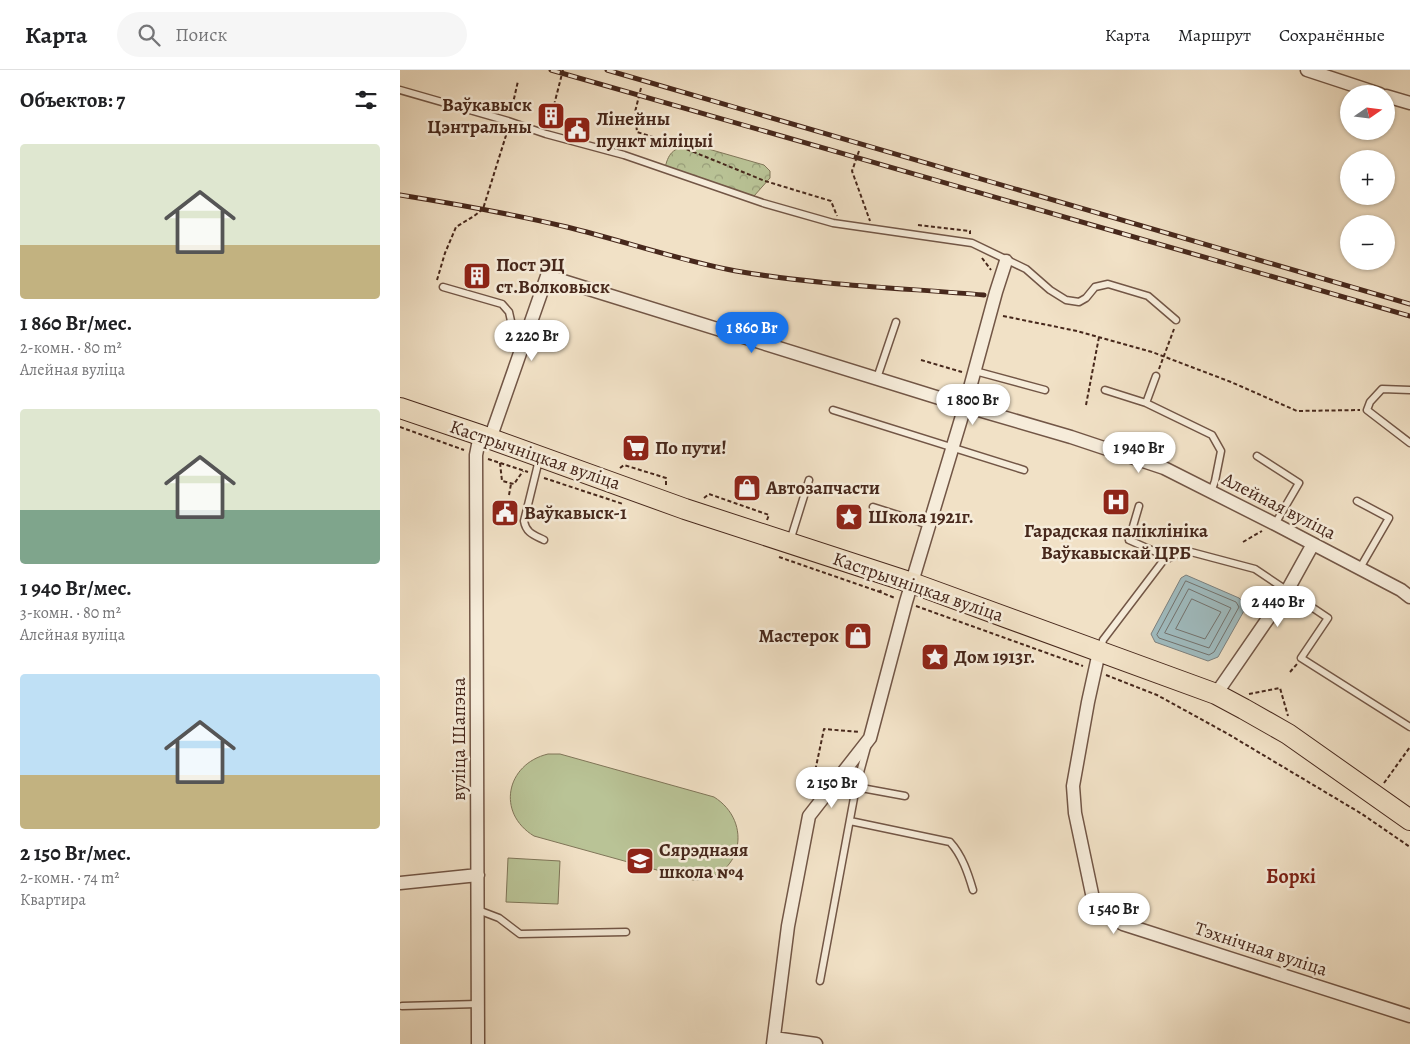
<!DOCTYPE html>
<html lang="ru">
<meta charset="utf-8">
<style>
body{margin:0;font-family:Alegreya,serif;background:#f6f6f6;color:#202124;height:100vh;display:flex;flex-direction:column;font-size:19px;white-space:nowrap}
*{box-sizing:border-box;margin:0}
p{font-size:16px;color:#757577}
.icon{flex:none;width:28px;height:28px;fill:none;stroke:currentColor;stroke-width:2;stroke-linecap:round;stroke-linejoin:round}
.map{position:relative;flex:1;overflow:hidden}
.details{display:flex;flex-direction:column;background:#fff;width:400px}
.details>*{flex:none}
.needle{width:32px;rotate:76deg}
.controls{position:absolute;left:940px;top:15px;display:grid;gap:10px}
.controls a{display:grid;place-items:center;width:55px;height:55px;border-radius:50%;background:#fff;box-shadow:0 1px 4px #0004;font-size:25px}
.price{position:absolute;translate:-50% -42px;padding:0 11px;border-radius:18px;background:#fff;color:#222;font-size:16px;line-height:32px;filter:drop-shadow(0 1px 2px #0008)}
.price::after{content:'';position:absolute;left:50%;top:30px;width:15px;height:11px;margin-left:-8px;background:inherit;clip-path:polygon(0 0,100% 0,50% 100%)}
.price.selected{background:#1a73e8;color:#fff}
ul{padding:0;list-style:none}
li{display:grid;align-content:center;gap:10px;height:265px;padding:0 20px}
li span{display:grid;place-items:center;height:155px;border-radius:5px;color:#555}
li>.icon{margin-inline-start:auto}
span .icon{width:90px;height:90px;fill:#fffc;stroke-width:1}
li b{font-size:21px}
h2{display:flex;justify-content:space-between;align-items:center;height:60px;padding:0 20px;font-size:21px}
header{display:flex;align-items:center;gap:30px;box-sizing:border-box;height:70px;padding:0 25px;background:#fff;border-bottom:1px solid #e0e0e0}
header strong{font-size:24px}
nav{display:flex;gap:28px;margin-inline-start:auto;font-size:18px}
.search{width:350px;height:45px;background:#f6f6f6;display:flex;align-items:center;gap:12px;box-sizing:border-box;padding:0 18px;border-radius:28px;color:#757577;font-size:19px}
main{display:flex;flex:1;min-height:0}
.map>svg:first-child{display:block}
.forest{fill:url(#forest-crowns);stroke:#807659}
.pitch{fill:#b9c396;stroke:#807659}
.water{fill:#9fbbbf;stroke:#7c807e}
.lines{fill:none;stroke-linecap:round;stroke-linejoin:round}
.shore{stroke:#73726e;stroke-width:1}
.service-casing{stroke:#725646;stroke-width:9}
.minor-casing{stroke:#725646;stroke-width:15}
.primary-casing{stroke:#47281c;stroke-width:22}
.path{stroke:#47281c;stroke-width:2;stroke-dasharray:4 2.5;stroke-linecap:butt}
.service{stroke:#f6ecda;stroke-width:6}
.minor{stroke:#f6ecda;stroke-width:12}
.primary{stroke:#f1e1c6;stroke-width:20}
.rail-casing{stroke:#47281c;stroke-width:5}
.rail{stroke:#f6ecda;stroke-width:3;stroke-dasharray:9;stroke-linecap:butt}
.labels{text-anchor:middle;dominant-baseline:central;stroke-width:5;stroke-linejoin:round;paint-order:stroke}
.poi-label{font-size:19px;font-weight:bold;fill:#47281c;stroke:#f6ecda;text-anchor:start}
.street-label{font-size:19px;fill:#47281c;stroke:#f6ecda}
.neighbourhood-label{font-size:20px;font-weight:bold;fill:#7a1f14;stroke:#f6ecda}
</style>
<header>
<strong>Карта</strong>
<div class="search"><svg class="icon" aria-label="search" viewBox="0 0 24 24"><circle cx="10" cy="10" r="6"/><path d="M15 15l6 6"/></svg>Поиск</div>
<nav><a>Карта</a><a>Маршрут</a><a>Сохранённые</a></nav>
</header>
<main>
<section class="details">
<h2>Объектов: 7<svg class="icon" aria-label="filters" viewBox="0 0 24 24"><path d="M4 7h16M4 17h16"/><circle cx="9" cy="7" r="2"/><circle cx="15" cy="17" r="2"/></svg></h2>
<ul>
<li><span style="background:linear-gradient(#dfe7d0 65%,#c2b280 0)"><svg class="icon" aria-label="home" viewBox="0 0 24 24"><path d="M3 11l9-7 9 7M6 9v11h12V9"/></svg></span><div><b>1 860 Br/мес.</b><p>2-комн. · 80 m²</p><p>Алейная вуліца</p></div></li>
<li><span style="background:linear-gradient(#dfe7d0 65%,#7fa58c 0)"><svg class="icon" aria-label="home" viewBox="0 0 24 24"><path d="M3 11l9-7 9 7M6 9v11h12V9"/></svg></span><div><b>1 940 Br/мес.</b><p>3-комн. · 80 m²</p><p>Алейная вуліца</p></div></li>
<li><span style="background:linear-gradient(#bfe0f5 65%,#c2b280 0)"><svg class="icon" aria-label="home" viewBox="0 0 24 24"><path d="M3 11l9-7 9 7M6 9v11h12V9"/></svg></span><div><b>2 150 Br/мес.</b><p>2-комн. · 74 m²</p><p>Квартира</p></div></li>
</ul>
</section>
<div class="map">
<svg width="1010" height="974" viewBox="0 0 1010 974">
<defs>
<pattern id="forest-crowns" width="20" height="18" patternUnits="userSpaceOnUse" patternTransform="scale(1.25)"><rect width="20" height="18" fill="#b9c396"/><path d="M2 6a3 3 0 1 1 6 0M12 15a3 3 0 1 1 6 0" fill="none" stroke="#989e7a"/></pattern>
</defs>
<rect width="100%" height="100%" fill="#f1e1c6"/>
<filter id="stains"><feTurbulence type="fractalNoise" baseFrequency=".004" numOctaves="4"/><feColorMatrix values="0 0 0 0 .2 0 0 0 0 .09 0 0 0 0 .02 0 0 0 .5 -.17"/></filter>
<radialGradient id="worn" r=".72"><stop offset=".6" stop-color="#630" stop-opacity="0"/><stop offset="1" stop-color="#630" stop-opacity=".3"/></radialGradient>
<path class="forest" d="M291,74L364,95L370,101V108L354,126L270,104L265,98C269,80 275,79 291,74Z"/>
<path class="pitch" d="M148,684H160L314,727C354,752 342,810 293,810L134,766C96,743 106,694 148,684Z
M108,788L160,791L158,834L106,832Z"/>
<path class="water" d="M786,505L839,528L842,531L845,539L818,587L808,591L755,572L751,564L781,508Z"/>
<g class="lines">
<path class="shore" d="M786,511L836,532L839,537L814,582L809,585L759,568L757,565Z
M789,519L831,538L809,578L765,563Z
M792,529L821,542L805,569L776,559Z"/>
<defs>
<path id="service" d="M0,20L108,51L146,64L224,85L363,133L433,153L572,173L626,199L650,220L666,230L679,232L686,228L695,217L708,214L748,226L776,250
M43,217L102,234L109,242L115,269L122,277
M575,301L645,320
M477,308L496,252
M705,320L746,333L812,365L821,381L815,411L811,422
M1010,320L982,319L970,332L967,340L1010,373
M746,333L756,306
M433,340L624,400
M857,386L899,413L875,454
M139,390L124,451C126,463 134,465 144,470
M957,431L989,448L960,498
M739,436L729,470L756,482L763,491
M473,437L529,455
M390,471L409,410
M701,579L703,570L763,491L778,484L791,482L855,499L928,548L901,588L1010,657
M456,717L505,726
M450,751L550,772C562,785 568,803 573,820
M78,840L99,848L120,864L226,862
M420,911L456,717L467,677
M2,936L78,934"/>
<path id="minor" d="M907,0L980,24
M986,26L1010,33
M90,369L147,206L565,336L671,367L764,398L875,454L1001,520L1010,527
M699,582L688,632L673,716L675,743L695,838L723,854L1010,946
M816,624L887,521L913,474
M0,813L78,805
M374,968L416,974
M78,974L76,385L80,365
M373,974L388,856L409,746L470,668L506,532L565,336L596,222L606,191"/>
<path id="primary" d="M0,338L80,365L285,439L512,513L816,624L844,639L888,664L1010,750"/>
</defs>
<use href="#service" class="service-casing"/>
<use href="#minor" class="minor-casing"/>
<use href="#primary" class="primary-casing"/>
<path class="path" d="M241,18L235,42L237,62L269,72L365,111L431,131L437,146
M154,35L163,0
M111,42L118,11
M459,81L452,101L470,151
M518,155L570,161V164
M582,188L591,200
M37,210L45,183L56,157L74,146L83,139L108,59
M603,246L677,261L752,282L831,312L897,341L960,340
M521,290L562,302
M759,299L774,259
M686,335L699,267
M0,357L64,380
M88,389L128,402
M100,393L102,411L114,414L123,401
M220,398L224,395L266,408V417
M144,408L223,434
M109,425L111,414
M304,428L309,424L369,445L367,450
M843,472L862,461
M379,487L480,522
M481,520L480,522L495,528
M516,536L683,596
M890,602L897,594
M706,605L757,625L828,664L962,744L1010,777
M849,624L880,618L888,646
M984,713L1010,677
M410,725L424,659L460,662"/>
<use href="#service" class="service"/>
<use href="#minor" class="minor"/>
<use href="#primary" class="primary"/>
<defs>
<path id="rail" d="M151,0L1010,246
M207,0L1010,234
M0,125C56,134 112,144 167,157C224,171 278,190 336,201C417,215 502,218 584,225"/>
</defs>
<use href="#rail" class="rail-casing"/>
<use href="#rail" class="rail"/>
</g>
<defs>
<symbol id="building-square" viewBox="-11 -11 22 22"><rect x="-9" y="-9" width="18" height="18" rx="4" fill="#8f2418" stroke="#f6ecda"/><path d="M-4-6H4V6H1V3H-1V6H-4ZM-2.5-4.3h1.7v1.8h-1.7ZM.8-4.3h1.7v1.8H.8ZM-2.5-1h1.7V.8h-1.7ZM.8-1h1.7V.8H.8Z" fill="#fff"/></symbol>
<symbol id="civic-square" viewBox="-11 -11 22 22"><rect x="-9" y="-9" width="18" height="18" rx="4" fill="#8f2418" stroke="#f6ecda"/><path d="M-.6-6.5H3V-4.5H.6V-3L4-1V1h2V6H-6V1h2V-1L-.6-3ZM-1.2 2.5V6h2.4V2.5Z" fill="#fff"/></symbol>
<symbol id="supermarket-square" viewBox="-11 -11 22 22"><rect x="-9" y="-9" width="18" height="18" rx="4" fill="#8f2418" stroke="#f6ecda"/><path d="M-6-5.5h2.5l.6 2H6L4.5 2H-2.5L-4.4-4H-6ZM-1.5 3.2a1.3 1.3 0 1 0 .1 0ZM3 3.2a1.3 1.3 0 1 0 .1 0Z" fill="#fff"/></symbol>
<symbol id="shop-square" viewBox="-11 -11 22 22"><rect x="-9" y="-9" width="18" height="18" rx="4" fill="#8f2418" stroke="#f6ecda"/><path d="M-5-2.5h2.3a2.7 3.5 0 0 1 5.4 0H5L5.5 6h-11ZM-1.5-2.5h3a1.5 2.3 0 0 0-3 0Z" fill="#fff"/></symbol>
<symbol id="hospital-square" viewBox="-11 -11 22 22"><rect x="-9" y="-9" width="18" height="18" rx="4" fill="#8f2418" stroke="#f6ecda"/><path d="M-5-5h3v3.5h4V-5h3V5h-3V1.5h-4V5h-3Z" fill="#fff"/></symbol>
<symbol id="sight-square" viewBox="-11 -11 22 22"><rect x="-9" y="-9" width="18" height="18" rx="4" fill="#8f2418" stroke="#f6ecda"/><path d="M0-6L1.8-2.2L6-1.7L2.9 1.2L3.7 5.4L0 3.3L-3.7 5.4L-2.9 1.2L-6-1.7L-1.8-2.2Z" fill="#fff"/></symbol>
<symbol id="school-square" viewBox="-11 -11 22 22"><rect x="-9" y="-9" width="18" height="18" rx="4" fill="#8f2418" stroke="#f6ecda"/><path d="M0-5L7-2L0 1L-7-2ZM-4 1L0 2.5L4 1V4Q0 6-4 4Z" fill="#fff"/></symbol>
</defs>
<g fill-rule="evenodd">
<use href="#building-square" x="135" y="30" width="32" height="32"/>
<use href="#civic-square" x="161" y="44" width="32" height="32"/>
<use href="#building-square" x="61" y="190" width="32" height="32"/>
<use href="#supermarket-square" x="220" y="362" width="32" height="32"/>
<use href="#shop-square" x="331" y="402" width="32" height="32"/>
<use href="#hospital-square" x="700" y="416" width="32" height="32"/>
<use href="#civic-square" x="89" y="427" width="32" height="32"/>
<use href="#sight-square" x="433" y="431" width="32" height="32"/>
<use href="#shop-square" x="442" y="550" width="32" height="32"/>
<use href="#sight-square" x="519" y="571" width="32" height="32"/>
<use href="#school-square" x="224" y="775" width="32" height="32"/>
</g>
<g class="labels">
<g class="poi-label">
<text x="132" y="35" text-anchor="end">Ваўкавыск<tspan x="132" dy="22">Цэнтральны</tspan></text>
<text x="196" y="49">Лінейны<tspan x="196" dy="22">пункт міліцыі</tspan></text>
<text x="96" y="195">Пост ЭЦ<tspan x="96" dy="22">ст.Волковыск</tspan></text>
<text x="255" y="378">По пути!</text>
<text x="366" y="418">Автозапчасти</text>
<text x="124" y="443">Ваўкавыск-1</text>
<text x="468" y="447">Школа 1921г.</text>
<text x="716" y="461" text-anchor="middle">Гарадская паліклініка<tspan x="716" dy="22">Ваўкавыскай ЦРБ</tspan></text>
<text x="439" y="566" text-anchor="end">Мастерок</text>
<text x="554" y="587">Дом 1913г.</text>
<text x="259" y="780">Сярэднаяя<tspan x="259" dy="22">школа №4</tspan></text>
</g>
<g class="street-label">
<text transform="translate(135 385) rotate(19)">Кастрычніцкая вуліца</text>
<text transform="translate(879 436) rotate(27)">Алейная вуліца</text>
<text transform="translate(518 517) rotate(19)">Кастрычніцкая вуліца</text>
<text transform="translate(59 669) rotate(-90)">вуліца Шапэна</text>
<text transform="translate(861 879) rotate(18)">Тэхнічная вуліца</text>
</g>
<g class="neighbourhood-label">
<text x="891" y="806">Боркі</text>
</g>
</g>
<rect width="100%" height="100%" filter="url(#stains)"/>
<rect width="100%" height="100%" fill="url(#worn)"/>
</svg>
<div class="controls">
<a><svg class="needle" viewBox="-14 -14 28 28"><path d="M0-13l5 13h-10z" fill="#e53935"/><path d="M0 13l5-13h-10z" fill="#757577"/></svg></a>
<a>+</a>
<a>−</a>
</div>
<b class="price selected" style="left:352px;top:284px">1 860 Br</b>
<b class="price" style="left:132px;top:292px">2 220 Br</b>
<b class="price" style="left:573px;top:356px">1 800 Br</b>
<b class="price" style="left:739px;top:404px">1 940 Br</b>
<b class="price" style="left:878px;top:558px">2 440 Br</b>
<b class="price" style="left:432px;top:739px">2 150 Br</b>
<b class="price" style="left:714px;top:865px">1 540 Br</b>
</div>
</main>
